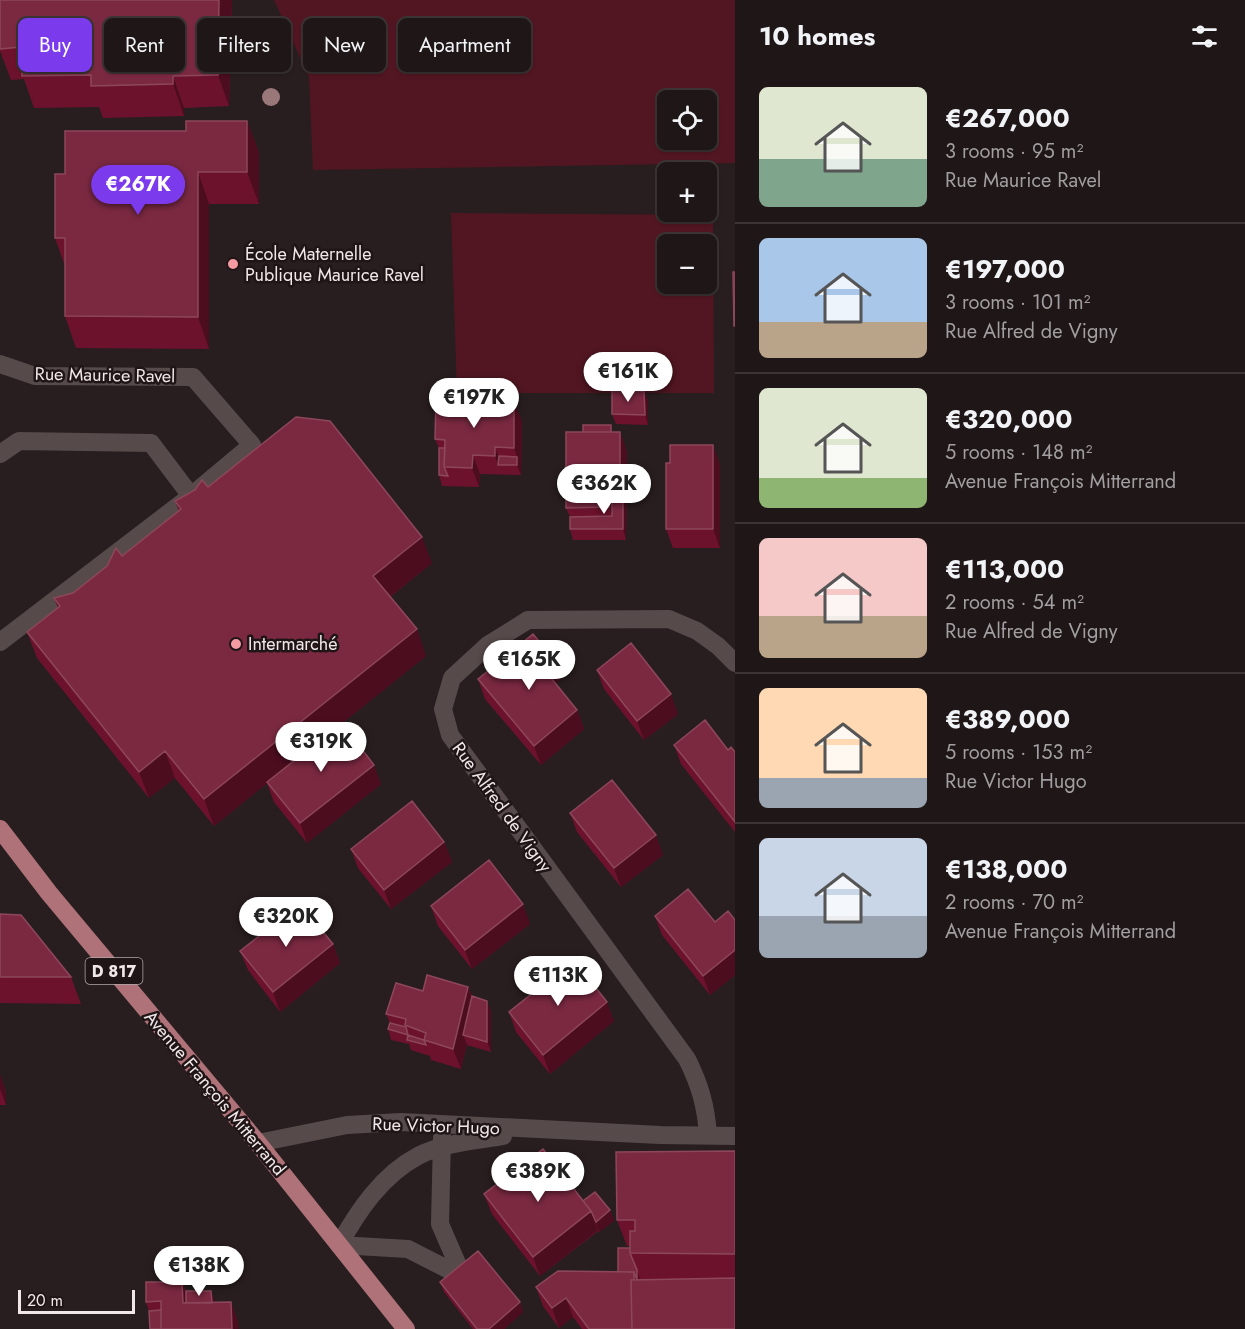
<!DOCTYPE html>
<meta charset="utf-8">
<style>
body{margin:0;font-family:Jost,sans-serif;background:#271f20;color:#f1f3f6;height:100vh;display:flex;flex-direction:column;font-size:22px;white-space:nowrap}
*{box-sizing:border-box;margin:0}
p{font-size:20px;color:#a19fa1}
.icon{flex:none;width:33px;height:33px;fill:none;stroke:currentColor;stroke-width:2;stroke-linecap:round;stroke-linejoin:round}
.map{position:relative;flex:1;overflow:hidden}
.panel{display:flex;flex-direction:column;background:#1f1617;width:510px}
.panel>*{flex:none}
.top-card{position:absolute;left:18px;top:18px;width:570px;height:54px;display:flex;gap:12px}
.buttons{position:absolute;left:657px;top:90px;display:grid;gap:12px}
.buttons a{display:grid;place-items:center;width:60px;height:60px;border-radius:9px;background:#1f1617;box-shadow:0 2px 4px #0004,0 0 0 2px #3c3536;font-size:30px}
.scale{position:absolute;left:18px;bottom:15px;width:117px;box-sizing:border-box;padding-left:6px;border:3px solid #f0e7e8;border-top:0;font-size:16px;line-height:21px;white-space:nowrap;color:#f0e7e8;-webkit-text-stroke:4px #201516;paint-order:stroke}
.price{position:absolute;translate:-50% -51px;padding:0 14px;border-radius:21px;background:#fff;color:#222;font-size:20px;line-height:39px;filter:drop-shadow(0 2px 3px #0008)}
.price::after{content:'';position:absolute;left:50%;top:36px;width:18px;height:14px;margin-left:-9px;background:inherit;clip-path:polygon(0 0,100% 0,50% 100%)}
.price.on{background:#7c3aed;color:#fff}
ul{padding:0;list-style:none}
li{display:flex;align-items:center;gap:18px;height:150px;padding:0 24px}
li+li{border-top:2px solid #3c3536}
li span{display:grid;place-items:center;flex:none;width:168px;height:120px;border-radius:9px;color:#555}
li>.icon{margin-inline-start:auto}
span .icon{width:72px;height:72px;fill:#fffc;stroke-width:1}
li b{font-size:26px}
h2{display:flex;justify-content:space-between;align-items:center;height:72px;padding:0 24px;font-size:26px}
.pill{padding:0 21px;border-radius:9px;background:#1f1617;box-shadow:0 2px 4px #0004,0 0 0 2px #3c3536;font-size:21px;line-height:54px}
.pill.on{background:#7c3aed;color:#fff}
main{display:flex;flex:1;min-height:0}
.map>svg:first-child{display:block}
.green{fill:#511621;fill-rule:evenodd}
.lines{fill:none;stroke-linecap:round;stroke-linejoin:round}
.minor{stroke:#574a4b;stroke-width:18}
.major{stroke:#ae7278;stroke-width:18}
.tree{fill:#9a787a}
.wall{fill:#6d122d}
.shaded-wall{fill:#4c0d1f}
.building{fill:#7b2941;stroke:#8d475b;stroke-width:1.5}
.poi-dot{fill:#f49aa3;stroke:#201516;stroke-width:2}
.labels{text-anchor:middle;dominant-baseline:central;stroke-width:5;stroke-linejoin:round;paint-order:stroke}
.shield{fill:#201516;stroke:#b2a8a9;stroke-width:1.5}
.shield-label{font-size:16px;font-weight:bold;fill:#f0e7e8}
.poi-label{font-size:18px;fill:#f0e7e8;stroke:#201516;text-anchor:start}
.street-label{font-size:18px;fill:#f0e7e8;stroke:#201516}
</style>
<main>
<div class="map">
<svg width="735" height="1329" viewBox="0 0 735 1329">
<rect width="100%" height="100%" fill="#291e1f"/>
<path class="green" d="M274,0H735V163L313,170L309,77ZM668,100H706V140H668Z
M451,213L713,215L714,393H457ZM668,244H706V284H668Z"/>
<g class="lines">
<path class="minor" d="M0,364L35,376L193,377L252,445L191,496L0,642
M0,454L19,441L151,443L191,496
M708,1135C706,1106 700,1085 687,1059L450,735L443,709L452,678L488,645L528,620L669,619L697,631L718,646L735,663
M442,1137L440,1224L463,1277
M258,1143L347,1125L401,1122L660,1135L735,1136
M463,1277L408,1249L339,1245C358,1211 382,1175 418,1156C443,1143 475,1141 503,1136"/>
<path class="major" d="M0,829L49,893L258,1143L406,1329"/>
</g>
<g class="tree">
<circle cx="243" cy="42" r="9"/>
<circle cx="272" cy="60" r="9"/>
<circle cx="271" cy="97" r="9"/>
</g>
<path class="wall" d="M0,0H232L229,106L184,108V116L103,118L99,107L34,108L24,79L11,80L0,51Z
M247,121L259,153V204H209V349L76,348L65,316V266L55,238L65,174L186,131Z
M644,391L648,401V425L616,424L612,414Z
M522,421L521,475L480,474L479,487L442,486L439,475V448L435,439Z
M614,432H620L627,452L626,540H573L570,529V517L566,508Z
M720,464V548H673L666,529Z
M208,487L432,563L390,597L426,656L342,723L381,784L307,843L274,802L267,783L214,826L175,778L149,798L37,658L27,632L58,608L54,598L73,593L122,556L179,511L175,501Z
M597,670L678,714L644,740L604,689Z
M478,679H561L555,683L577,710L584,729L541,765L485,699Z
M674,745L735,752V832L681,764Z
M570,813L663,855L621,887L577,832Z
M444,842L452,862L391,909L358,868L351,849Z
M431,906L530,924L472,969L438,926Z
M0,914L71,977L81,1004L0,1003Z
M655,916L715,922L735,920V975L710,995L662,935Z
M333,944L340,963L280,1012L248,970L240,951Z
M468,987L472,996L491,1011V1052L467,1045V1044L461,1069L431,1060L430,1056L411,1050L409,1044L391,1040L388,1029L390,1023L386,1014L423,991Z
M509,1012L614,1021L550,1074L516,1032Z
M0,1075L6,1092V1105H0Z
M735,1151V1329H582L573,1317L559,1328L543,1306L536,1287L618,1272L630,1248V1246H627L617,1220Z
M484,1194L610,1210L614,1221L599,1232L598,1231L540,1276L492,1214Z
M182,1282L186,1291L215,1301V1303L231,1302L238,1322L149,1311L146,1302Z
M440,1282L520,1302L523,1312L504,1329H473L444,1292Z"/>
<path class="shaded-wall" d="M219,0H232L229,106L218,75Z
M173,76L184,108V116L173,84Z
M247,121L259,153V204L247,172Z
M198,172L209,204V349L198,317Z
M644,391L648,401V425L645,415Z
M514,401L522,421L521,475L517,465V457L514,448Z
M620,432L627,452L626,540L623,529V485L620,476Z
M713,445L720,464V548L713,529Z
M495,447L502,465H498L495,456Z
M473,455L480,474L479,487L472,468Z
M608,475L615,495L616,526L609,507Z
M422,537L432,563L383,602L373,576Z
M417,629L426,656L214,826L204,799Z
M554,659L561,679L550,688L543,668Z
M671,694L678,714L644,740L637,721Z
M577,710L584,729L541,765L534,746Z
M165,751L175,778L149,798L139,772Z
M374,765L381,784L307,843L300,823Z
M656,835L663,855L621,887L614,868Z
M444,842L452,862L391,909L384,890Z
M523,904L530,924L472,969L465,950Z
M333,944L340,963L280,1012L273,992Z
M735,950V975L710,995L703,976Z
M468,987L475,1006L463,1035L467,1044L461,1069L453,1049Z
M487,1001L491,1011V1052L487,1042Z
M607,1002L614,1021L550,1074L543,1055Z
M0,1075L6,1092V1105L0,1089Z
M610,1210L614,1221L599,1232L596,1222Z
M591,1211L598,1230L540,1276L533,1257Z
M637,1270L640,1280L635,1329L634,1272Z
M182,1282L189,1302L190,1312L183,1303Z
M211,1291L215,1301L216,1322L212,1312Z
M566,1298L573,1317L559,1328L552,1308Z
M231,1302L238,1322L239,1329H232Z
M520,1302L523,1312L504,1329H489Z"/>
<path class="building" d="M0,0H219L218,75L173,76V84L91,86V75L22,76L21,47L0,49Z
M186,121H247V172H198V317L65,316V238H55V174H65V131H186Z
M733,272H735V326H734Z
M612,390L644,391L645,415L612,414Z
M436,400L514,401V448L495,447V456L473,455L472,468L444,467L445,440L435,439Z
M296,417L330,421L422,537L373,576L417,629L204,799L165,751L139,772L27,632L60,606L54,598L73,593L107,566L116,548L122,556L181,509L175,501L195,490L202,480L208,487Z
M583,425H611V432H583Z
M566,432H620V476L608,475L609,507L566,508Z
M670,445H713V529H666V463H670Z
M439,448H445L444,467L448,476L439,475Z
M499,456L517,457V465H498Z
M612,484L623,485V529H570V517L612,516Z
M533,634L554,659L543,668L577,710L534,746L478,679Z
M631,643L671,694L637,721L597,670Z
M705,720L728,750L731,747L735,752V822L674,745Z
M342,723L374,765L300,823L267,782Z
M612,780L656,835L614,868L570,813Z
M412,801L444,842L384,890L351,849Z
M489,860L523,904L465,950L431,906Z
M688,889L715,922L728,911L735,920V950L703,976L655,916Z
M300,904L333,944L273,992L240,951Z
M0,914L21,915L71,977H0Z
M574,960L607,1002L543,1055L509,1012Z
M427,975L468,987L453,1049L424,1040L426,1033L405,1025L406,1019L386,1014L396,983L423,991Z
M472,996L487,1001V1042L463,1035Z
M390,1023L406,1027L408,1035L388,1029Z
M408,1035L424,1040L426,1045L407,1040Z
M543,1149L591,1211L533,1257L484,1194Z
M735,1151V1254L630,1253V1231H635V1220H617L616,1152Z
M595,1192L610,1210L596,1222L591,1211L583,1201Z
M618,1248H630V1253L637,1270V1280L634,1272H618Z
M478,1251L520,1302L489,1329H477L440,1282Z
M558,1271L634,1272V1280H631L632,1329H589L566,1298L552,1308L536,1287Z
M735,1278V1329H632L631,1280Z
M146,1282H182L183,1303L231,1302L232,1329H161V1301L146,1302Z
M186,1291H211L212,1303H186Z
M161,1310V1329H150L149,1311Z"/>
<g class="poi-dot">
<circle cx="233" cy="264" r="6"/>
<circle cx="236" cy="644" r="6"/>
</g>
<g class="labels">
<rect class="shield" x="85.5" y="958" width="57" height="26" rx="4.5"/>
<g class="shield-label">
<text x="114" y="971">D 817</text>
</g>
<g class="poi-label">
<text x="245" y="254">École Maternelle<tspan x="245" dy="21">Publique Maurice Ravel</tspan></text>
<text x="248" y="644">Intermarché</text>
</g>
<g class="street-label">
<text transform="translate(105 375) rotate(1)">Rue Maurice Ravel</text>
<text transform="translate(502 807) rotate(54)">Rue Alfred de Vigny</text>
<text transform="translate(215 1093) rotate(50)">Avenue François Mitterrand</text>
<text transform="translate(436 1126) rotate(2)">Rue Victor Hugo</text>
</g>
</g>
</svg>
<div class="buttons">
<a><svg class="icon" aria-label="locate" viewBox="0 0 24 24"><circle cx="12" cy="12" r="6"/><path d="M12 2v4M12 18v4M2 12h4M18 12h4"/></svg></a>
<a>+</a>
<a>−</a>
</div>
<div class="scale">20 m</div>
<b class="price on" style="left:138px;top:216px">€267K</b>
<b class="price" style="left:628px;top:403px">€161K</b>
<b class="price" style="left:474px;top:429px">€197K</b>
<b class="price" style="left:604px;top:515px">€362K</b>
<b class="price" style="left:529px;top:691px">€165K</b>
<b class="price" style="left:321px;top:773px">€319K</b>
<b class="price" style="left:286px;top:948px">€320K</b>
<b class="price" style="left:558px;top:1007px">€113K</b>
<b class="price" style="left:538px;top:1203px">€389K</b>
<b class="price" style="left:199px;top:1297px">€138K</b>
<div class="top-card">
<a class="pill on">Buy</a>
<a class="pill">Rent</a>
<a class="pill">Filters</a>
<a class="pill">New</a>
<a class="pill">Apartment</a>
</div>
</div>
<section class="panel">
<h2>10 homes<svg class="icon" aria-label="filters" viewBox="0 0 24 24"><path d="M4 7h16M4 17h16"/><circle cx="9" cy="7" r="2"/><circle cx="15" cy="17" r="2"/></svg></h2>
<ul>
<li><span style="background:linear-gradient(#dfe7d0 60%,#7fa58c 0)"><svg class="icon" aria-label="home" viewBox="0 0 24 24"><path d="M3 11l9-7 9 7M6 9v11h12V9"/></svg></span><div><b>€267,000</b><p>3 rooms · 95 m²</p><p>Rue Maurice Ravel</p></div></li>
<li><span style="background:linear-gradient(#a9c7e8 70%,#b9a48a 0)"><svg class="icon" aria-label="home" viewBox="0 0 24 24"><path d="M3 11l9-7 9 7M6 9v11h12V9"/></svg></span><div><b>€197,000</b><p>3 rooms · 101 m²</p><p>Rue Alfred de Vigny</p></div></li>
<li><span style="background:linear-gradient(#dfe7d0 75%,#8fb573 0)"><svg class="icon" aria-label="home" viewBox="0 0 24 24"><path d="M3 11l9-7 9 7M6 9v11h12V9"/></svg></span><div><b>€320,000</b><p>5 rooms · 148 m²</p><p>Avenue François Mitterrand</p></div></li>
<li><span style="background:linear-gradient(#f6c9c9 65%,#b9a48a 0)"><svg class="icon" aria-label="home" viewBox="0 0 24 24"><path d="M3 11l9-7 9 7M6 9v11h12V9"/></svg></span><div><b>€113,000</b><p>2 rooms · 54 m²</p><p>Rue Alfred de Vigny</p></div></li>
<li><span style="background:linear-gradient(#ffd9b3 75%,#9aa5b1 0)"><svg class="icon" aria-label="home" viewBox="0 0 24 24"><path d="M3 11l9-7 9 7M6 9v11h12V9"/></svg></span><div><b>€389,000</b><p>5 rooms · 153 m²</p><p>Rue Victor Hugo</p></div></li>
<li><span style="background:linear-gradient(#c9d6e8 65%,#9aa5b1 0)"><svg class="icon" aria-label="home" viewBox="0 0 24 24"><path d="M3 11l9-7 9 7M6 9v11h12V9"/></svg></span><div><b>€138,000</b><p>2 rooms · 70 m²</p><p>Avenue François Mitterrand</p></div></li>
</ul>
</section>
</main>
